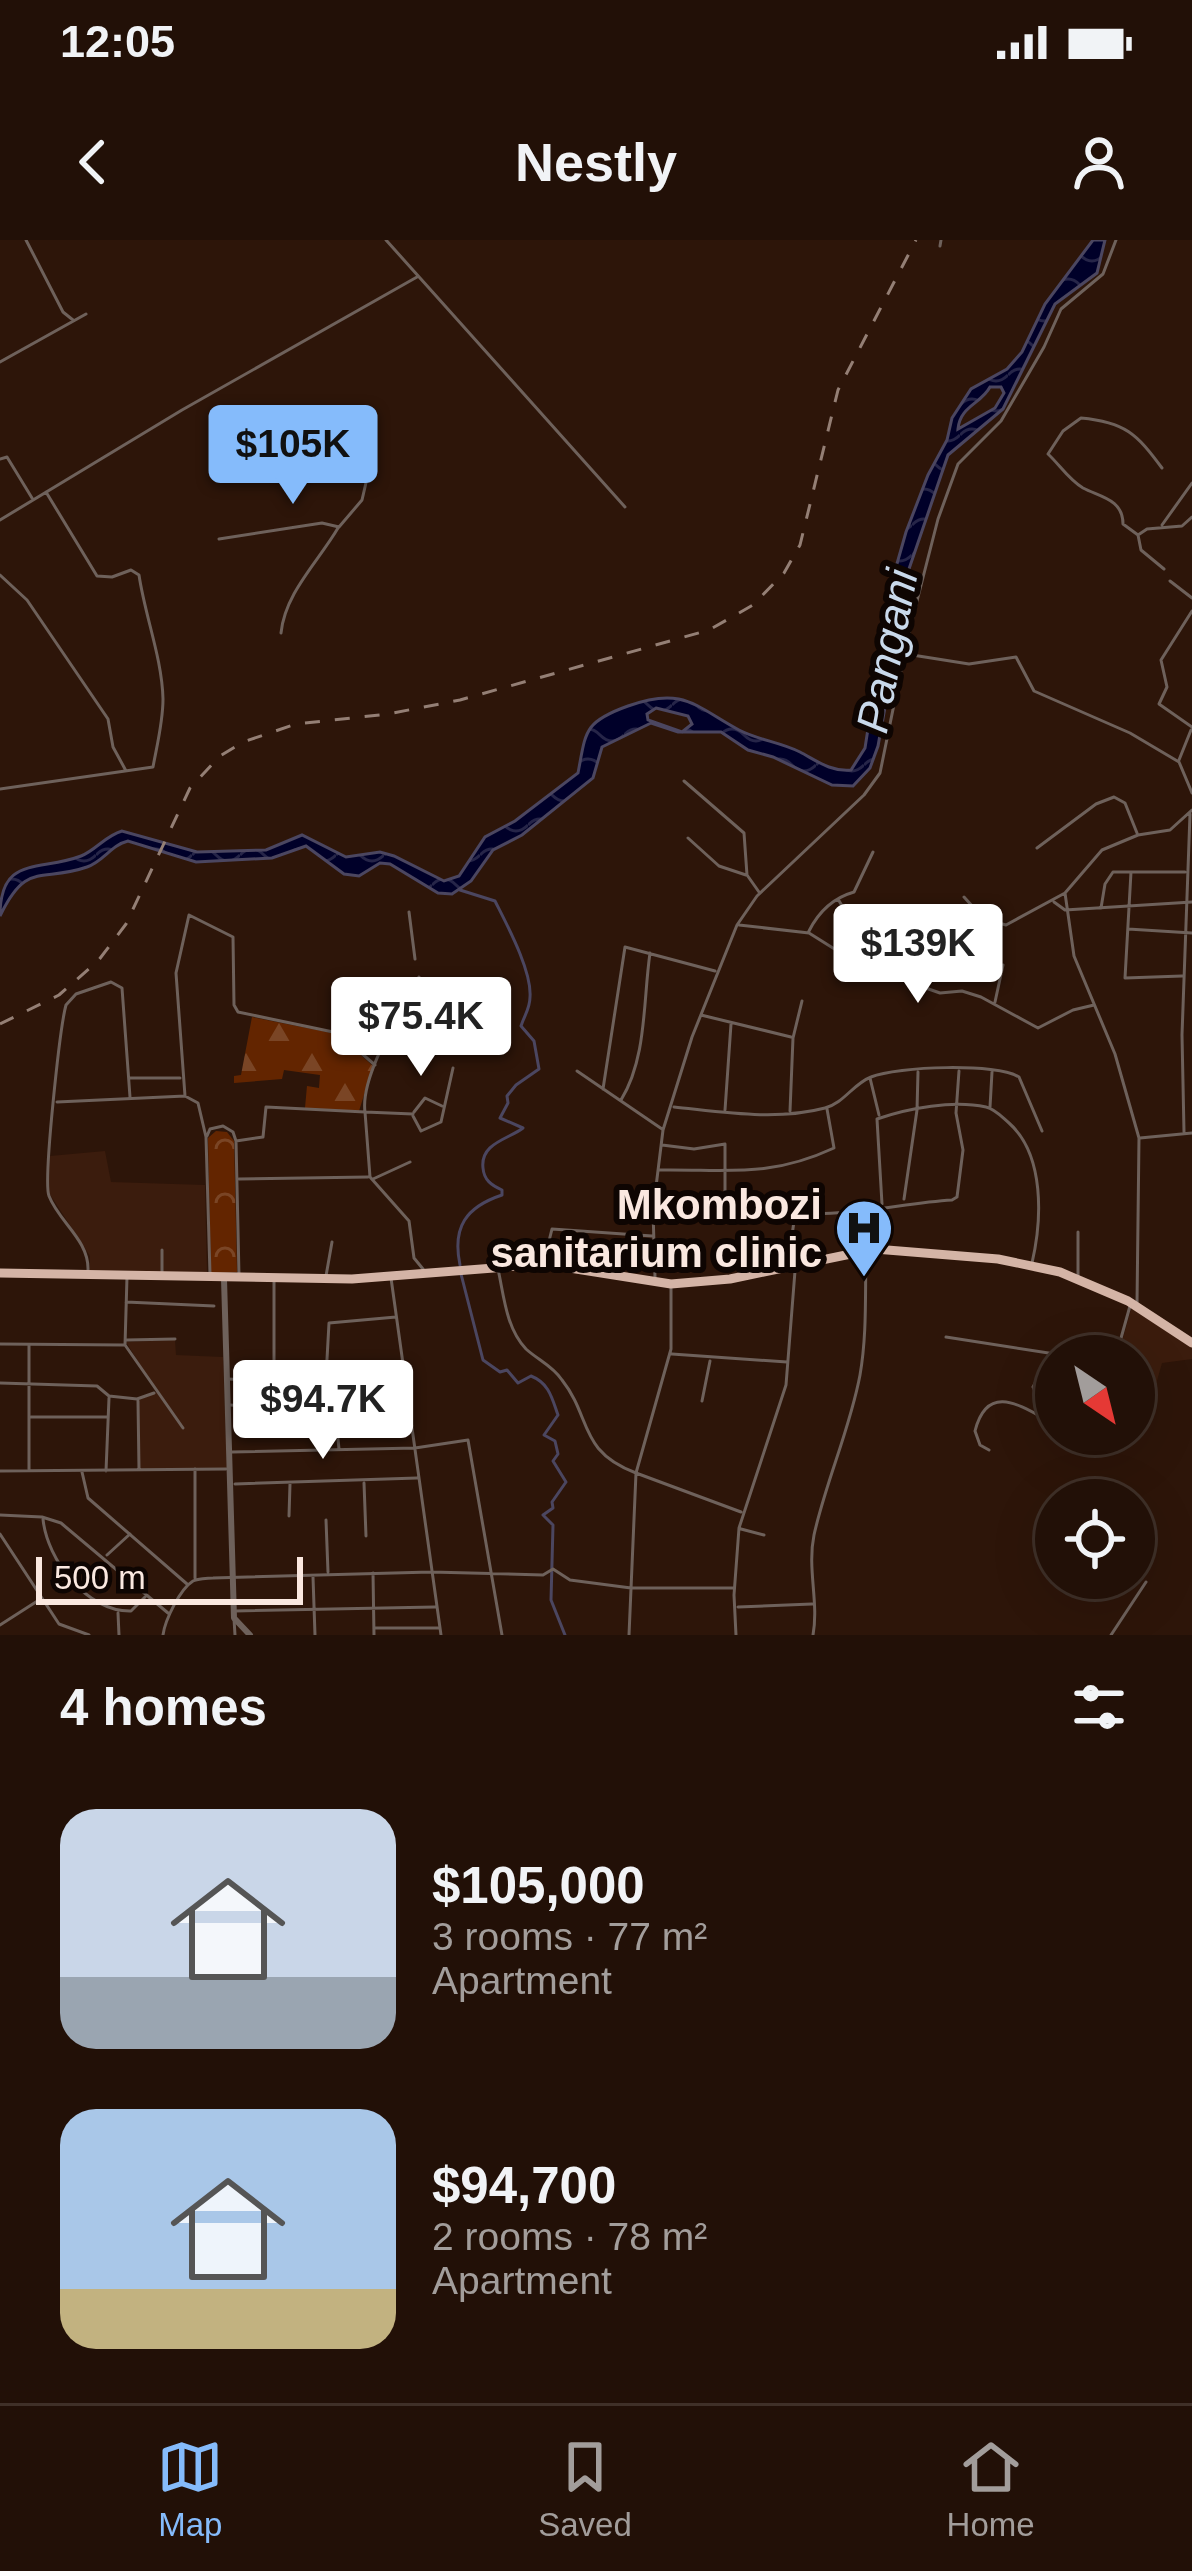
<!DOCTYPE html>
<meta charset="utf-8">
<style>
body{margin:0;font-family:Arial,sans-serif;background:#2a1911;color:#f1f3f6;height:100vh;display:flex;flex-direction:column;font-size:45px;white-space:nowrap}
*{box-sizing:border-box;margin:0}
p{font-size:39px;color:#a29d9b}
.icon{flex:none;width:66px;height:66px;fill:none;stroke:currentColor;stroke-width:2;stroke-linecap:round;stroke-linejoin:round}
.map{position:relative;height:1395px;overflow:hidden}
.drawer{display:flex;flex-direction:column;background:#221007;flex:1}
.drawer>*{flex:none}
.needle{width:78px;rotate:145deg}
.controls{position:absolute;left:1035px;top:1095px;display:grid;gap:24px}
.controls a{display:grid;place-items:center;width:120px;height:120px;border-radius:50%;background:#221007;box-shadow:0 12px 48px #0002,0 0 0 3px #3f3028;font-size:60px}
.scale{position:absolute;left:36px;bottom:30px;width:267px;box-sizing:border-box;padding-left:12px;border:6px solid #fae8e0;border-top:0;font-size:33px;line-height:42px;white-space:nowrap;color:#fae8e0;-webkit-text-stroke:9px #0e0502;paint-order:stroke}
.price{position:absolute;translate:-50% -102px;padding:0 27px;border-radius:12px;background:#fff;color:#222;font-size:39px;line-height:78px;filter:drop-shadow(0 3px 6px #0008)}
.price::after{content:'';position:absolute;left:50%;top:72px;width:36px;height:27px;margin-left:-18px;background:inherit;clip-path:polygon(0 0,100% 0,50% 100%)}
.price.current{background:#85bbfb;color:#111}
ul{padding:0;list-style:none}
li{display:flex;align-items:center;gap:36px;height:300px;padding:0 60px}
li span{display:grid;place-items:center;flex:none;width:336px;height:240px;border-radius:36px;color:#555}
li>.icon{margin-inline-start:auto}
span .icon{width:144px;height:144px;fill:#fffc;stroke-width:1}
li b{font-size:51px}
h2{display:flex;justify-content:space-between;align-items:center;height:144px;padding:0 60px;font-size:51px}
.status{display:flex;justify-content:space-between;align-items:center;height:84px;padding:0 60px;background:#221007;direction:ltr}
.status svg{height:33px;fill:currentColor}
header{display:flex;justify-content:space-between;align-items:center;height:156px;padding:0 60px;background:#221007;font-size:54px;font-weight:700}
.tabs{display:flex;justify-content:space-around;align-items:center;height:168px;border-top:3px solid #3f3028;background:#221007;font-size:33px;color:#a29d9b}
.tabs a{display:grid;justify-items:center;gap:6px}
.tabs .current{color:#85bbfb}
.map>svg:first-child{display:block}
.built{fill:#3b1c0d}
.forest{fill:url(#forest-firs)}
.park{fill:url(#park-crowns)}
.water{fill:url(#water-waves);stroke:#4b4660;stroke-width:3;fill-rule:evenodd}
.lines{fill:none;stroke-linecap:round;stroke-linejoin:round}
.stream{stroke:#4b4660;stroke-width:3}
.minor{stroke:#6e615b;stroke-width:3}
.tertiary{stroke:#6e615b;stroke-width:6}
.trunk{stroke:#d4b4a6;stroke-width:9}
.rail{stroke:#947f75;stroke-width:3;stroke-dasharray:15 15;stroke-linecap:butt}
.labels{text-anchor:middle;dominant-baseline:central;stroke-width:12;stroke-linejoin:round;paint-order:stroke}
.poi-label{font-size:42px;font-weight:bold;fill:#fae8e0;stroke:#0e0502;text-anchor:end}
.water-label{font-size:45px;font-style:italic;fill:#c9d9eb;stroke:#0e0502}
</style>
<div class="status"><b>12:05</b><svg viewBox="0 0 49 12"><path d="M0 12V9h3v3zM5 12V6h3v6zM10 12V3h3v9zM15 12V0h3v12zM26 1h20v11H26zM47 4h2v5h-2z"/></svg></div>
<header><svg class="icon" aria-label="back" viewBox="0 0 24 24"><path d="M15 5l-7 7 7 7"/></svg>Nestly<svg class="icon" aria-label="person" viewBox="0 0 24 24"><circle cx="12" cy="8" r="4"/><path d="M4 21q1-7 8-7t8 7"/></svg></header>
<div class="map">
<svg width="1192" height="1395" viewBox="0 0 1192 1395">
<defs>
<pattern id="forest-firs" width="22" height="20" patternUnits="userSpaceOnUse" patternTransform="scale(3)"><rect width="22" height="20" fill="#632500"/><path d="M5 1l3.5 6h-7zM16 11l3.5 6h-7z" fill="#7a4525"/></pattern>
<pattern id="park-crowns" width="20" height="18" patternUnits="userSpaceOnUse" patternTransform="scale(3)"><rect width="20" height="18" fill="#632500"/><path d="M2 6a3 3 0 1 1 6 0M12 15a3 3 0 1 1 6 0" fill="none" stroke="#7a4525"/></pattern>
<pattern id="water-waves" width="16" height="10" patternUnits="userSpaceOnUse" patternTransform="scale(3)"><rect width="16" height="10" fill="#000029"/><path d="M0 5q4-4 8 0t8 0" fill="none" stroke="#262548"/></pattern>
</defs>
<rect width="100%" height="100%" fill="#2d1509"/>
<path class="built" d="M105,911L111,942L205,945L207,1033L90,1032V1016L49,953L48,925L50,916Z
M1132,1066L1192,1105V1119L1162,1123L1154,1151L1134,1147V1116H1118Z
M175,1100L176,1115L223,1117L227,1228L140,1229L139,1160L157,1152L126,1102Z"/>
<path class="forest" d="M252,777L337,794L373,826L359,871L305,868L307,846L319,848L320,835L284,830L282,839L234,843V836L241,835Z"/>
<path class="park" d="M216,891L227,892L234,901L237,1032L211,1033L208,898Z"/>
<path class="water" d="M1093,0H1105L1097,33L1055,64L1003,169L948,215L897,364L896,406L878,506L870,528L853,546L832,545L773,517L748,510L721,492H678L651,483L602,507L593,538L522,595L493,610L471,641L452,654L438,653L390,624L380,623L359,636L344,634L306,606L272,618L196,622L128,601C111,605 104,621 87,627C41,643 27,620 0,676C0,615 39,632 81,616C96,610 105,596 122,591L197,612L266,610L302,595L346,617L380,612L394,616L444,641L459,636L485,597L515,581L578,533C586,492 583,482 628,466C683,446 695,466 739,490C758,500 780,502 800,512C817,521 831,532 851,530L865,508L890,348L906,292L928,235L947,200L952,178L971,149L1007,129L1022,112L1045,64ZM990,147H1001L1004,153L995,168L958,189C960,166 981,164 990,147ZM656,468L688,476L692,484L682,492L648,480L647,474Z"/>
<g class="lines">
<path class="stream" d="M460,1025C452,987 466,967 502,955V950C491,945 484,940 483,928C480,903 509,899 523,888L500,878L508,863L507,856L516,845L539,829L534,801L521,786C524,776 530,769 530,757C532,731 507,685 495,661L460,650
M461,1034L483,1120L500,1132L507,1130L518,1143L531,1136C549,1143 552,1158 558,1175L544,1195L555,1201L558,1214L553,1221L566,1242L552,1262L553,1268L543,1275L553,1285L551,1360L565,1395"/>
<path class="minor" d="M26,0L63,72L73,80
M386,0L625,267
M940,6L941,0
M0,122L86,74
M0,219L7,217L32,258
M1162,228C1137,194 1125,182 1081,178L1063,191L1048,214C1059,224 1069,240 1083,248C1100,257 1123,259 1123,284L1138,295L1147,289L1182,286L1192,277
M0,280L182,170L417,37
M1162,285L1192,243
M1138,295L1141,310L1164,329
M219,299L322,283L339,287L362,260L368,234
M0,335L27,360L108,479L113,507L125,529
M1170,341L1192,358
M1192,371L1161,420L1167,447L1159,464L1192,487
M281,393C285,353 318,322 338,288
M906,414L969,424L1016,417L1034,451L1130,493L1179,522L1192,553
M1179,520L1191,490
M684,541L744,593L747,635L759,652
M0,549L153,527C157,505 163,482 163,459C162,418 145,376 139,335L131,330L112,337L97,336L46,252
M688,598L719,626L746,635
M1037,608L1096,564L1114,557L1125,563L1137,593
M1131,632L1125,738L1182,736
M1065,653L1074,716L1115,814L1139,898L1137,1064
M964,657L984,679L1006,685L1065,653L1102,610L1138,595L1170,590L1192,570
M838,659L878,728
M1054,662L1065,670L1192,662
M1101,668L1105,644L1113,632H1185
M409,672L415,719
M739,685L809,693L860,725L940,753L962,751L981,757L1038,788L1073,770L1094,765
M1128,689L1192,693
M809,691C819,671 833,658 854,652L873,612
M995,762L1003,725
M701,775L791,797
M577,831L662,889
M130,838H180
M870,838L879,875
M603,849L625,707L715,731
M185,856L176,733L189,675L233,697L234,765L238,772L338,793L375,825
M621,860C647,818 643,761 650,713
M57,862L185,856L198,863L206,897L210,1034
M674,867C723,872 776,881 825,868C844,863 853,844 871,837C897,826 998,823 1019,837L1042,891
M990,867L992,832
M725,870L731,784
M790,871L793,798L802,761
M414,872L425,858L442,866
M413,874L365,872C360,835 402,771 419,737
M413,876L421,891L441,882L453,828
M1184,892L1182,795L1190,574
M207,896L210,889L223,886L233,892L236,901L239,1035
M1140,898L1192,893
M236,901L263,897L266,867L365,872L370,937L409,981L414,1018L423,1029
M662,905L694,909L725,904V968
M660,930C729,929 769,938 834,908L827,869
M239,939L368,937
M373,939L410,922
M904,959L917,870L918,832
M882,964L877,879C909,868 953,860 986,867C995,869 1002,877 1009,883C1045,915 1042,980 1032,1023
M657,965C717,971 798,978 858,971C889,968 920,962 952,960L957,957L963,910L956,873L959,831
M544,1021L552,989L652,996
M788,1024L795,974
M498,1029C504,1056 506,1088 526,1109C538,1120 553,1126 562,1140C592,1178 578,1211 636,1233L671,1109V1044
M88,1030C89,1000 59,982 49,956C43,941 60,787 66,765L76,754L111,742L122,748L130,857
M162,1034V1010
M326,1036L332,1002
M127,1037L125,1105L183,1188
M655,1037L653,971L663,890L692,797L737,685L757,656L864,555L880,533L908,396L938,279L958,224L1001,181L1044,107L1061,69L1103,34L1116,0
M1078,1037V992
M391,1038L441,1395
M274,1039V1141L402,1137
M126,1062L214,1066
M946,1097L1068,1116
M127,1100L175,1099
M0,1104L124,1105
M672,1114L787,1122
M1116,1116L1130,1066
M326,1137L329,1083L396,1077
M228,1139L274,1141L272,1168
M0,1143L97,1146L109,1156L137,1159L154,1153
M138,1161L139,1229
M702,1161L710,1121
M230,1165L272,1168L286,1175L336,1179L339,1209
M267,1169V1188
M31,1177H107
M337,1178L367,1176
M989,1210L980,1205L975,1191C987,1144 1018,1164 1047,1180L1033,1147L1038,1138L1056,1144
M232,1212L415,1208L468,1200L502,1395
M29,1229V1105
M0,1231L226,1229
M106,1231L109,1158
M82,1232L88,1258L187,1344
M364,1243L366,1296
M235,1244L417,1238
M0,1275L42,1277L61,1283L168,1373
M289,1276L290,1244
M43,1279C47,1320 87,1372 131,1371L145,1357
M326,1280L328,1332
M741,1289L764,1295
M0,1294L59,1384L89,1395
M107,1315L130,1294
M373,1333L374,1395
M313,1337L315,1395
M195,1338V1229
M738,1367L812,1364
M235,1371L435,1367
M118,1373L119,1395
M234,1379L235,1395
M0,1385L39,1360
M374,1388H438
M163,1395C165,1380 180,1349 193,1341C197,1339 208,1338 213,1338L431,1332L543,1335L553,1329L570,1340L631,1348H734
M629,1395L636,1233L741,1272
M736,1395L734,1355L739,1288L786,1145L795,1031
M813,1395C819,1362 807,1329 814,1295C826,1241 850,1189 860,1135C867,1095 865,1055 866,1015
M1111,1395L1146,1342"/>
<path class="tertiary" d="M224,1039L234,1378L250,1395"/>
<path class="trunk" d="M0,1033L352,1039L544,1024L671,1044L730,1039L875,1009L998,1019L1060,1032L1128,1061L1192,1103"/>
<path class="rail" d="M0,784L59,755L98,721L126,684L190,548L220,516L243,502L296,484L388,474L460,460L709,390L753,365L784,333L800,305L838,150L916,0"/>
</g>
<defs>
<symbol id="hospital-pin" viewBox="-11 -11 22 30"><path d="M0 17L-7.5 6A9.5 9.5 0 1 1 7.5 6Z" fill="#85bbfb" stroke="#0e0502"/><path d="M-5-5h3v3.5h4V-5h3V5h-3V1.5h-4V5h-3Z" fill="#111"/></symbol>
</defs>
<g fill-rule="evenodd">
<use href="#hospital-pin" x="831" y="955" width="66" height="90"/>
</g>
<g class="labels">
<g class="poi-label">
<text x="822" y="964">Mkombozi<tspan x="822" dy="48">sanitarium clinic</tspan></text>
</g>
<g class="water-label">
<text transform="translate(887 411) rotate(-79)">Pangani</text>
</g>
</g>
</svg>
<div class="controls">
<a><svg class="needle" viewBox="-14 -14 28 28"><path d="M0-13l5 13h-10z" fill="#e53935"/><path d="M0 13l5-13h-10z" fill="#a29d9b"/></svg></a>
<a><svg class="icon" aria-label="locate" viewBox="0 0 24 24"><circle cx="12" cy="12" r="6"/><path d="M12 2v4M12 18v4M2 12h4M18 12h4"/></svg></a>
</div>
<div class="scale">500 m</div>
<b class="price current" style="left:293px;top:267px">$105K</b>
<b class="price" style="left:918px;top:766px">$139K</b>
<b class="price" style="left:421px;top:839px">$75.4K</b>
<b class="price" style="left:323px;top:1222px">$94.7K</b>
</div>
<section class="drawer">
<h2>4 homes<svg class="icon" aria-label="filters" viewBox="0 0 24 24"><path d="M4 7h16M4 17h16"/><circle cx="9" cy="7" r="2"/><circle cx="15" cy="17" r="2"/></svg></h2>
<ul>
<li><span style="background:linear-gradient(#c9d6e8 70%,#9aa5b1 0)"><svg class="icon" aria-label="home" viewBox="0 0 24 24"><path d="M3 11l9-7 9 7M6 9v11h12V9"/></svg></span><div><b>$105,000</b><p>3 rooms · 77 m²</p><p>Apartment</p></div></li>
<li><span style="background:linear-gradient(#a9c7e8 75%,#c2b280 0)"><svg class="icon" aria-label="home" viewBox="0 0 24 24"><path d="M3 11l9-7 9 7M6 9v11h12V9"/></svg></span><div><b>$94,700</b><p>2 rooms · 78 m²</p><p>Apartment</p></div></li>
</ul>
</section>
<nav class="tabs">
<a class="current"><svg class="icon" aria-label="map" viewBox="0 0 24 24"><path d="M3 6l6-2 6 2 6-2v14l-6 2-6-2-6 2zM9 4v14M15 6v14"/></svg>Map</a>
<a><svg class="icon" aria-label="saved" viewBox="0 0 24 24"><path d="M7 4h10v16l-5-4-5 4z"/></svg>Saved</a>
<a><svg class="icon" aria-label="home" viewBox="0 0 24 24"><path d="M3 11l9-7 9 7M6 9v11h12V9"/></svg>Home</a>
</nav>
